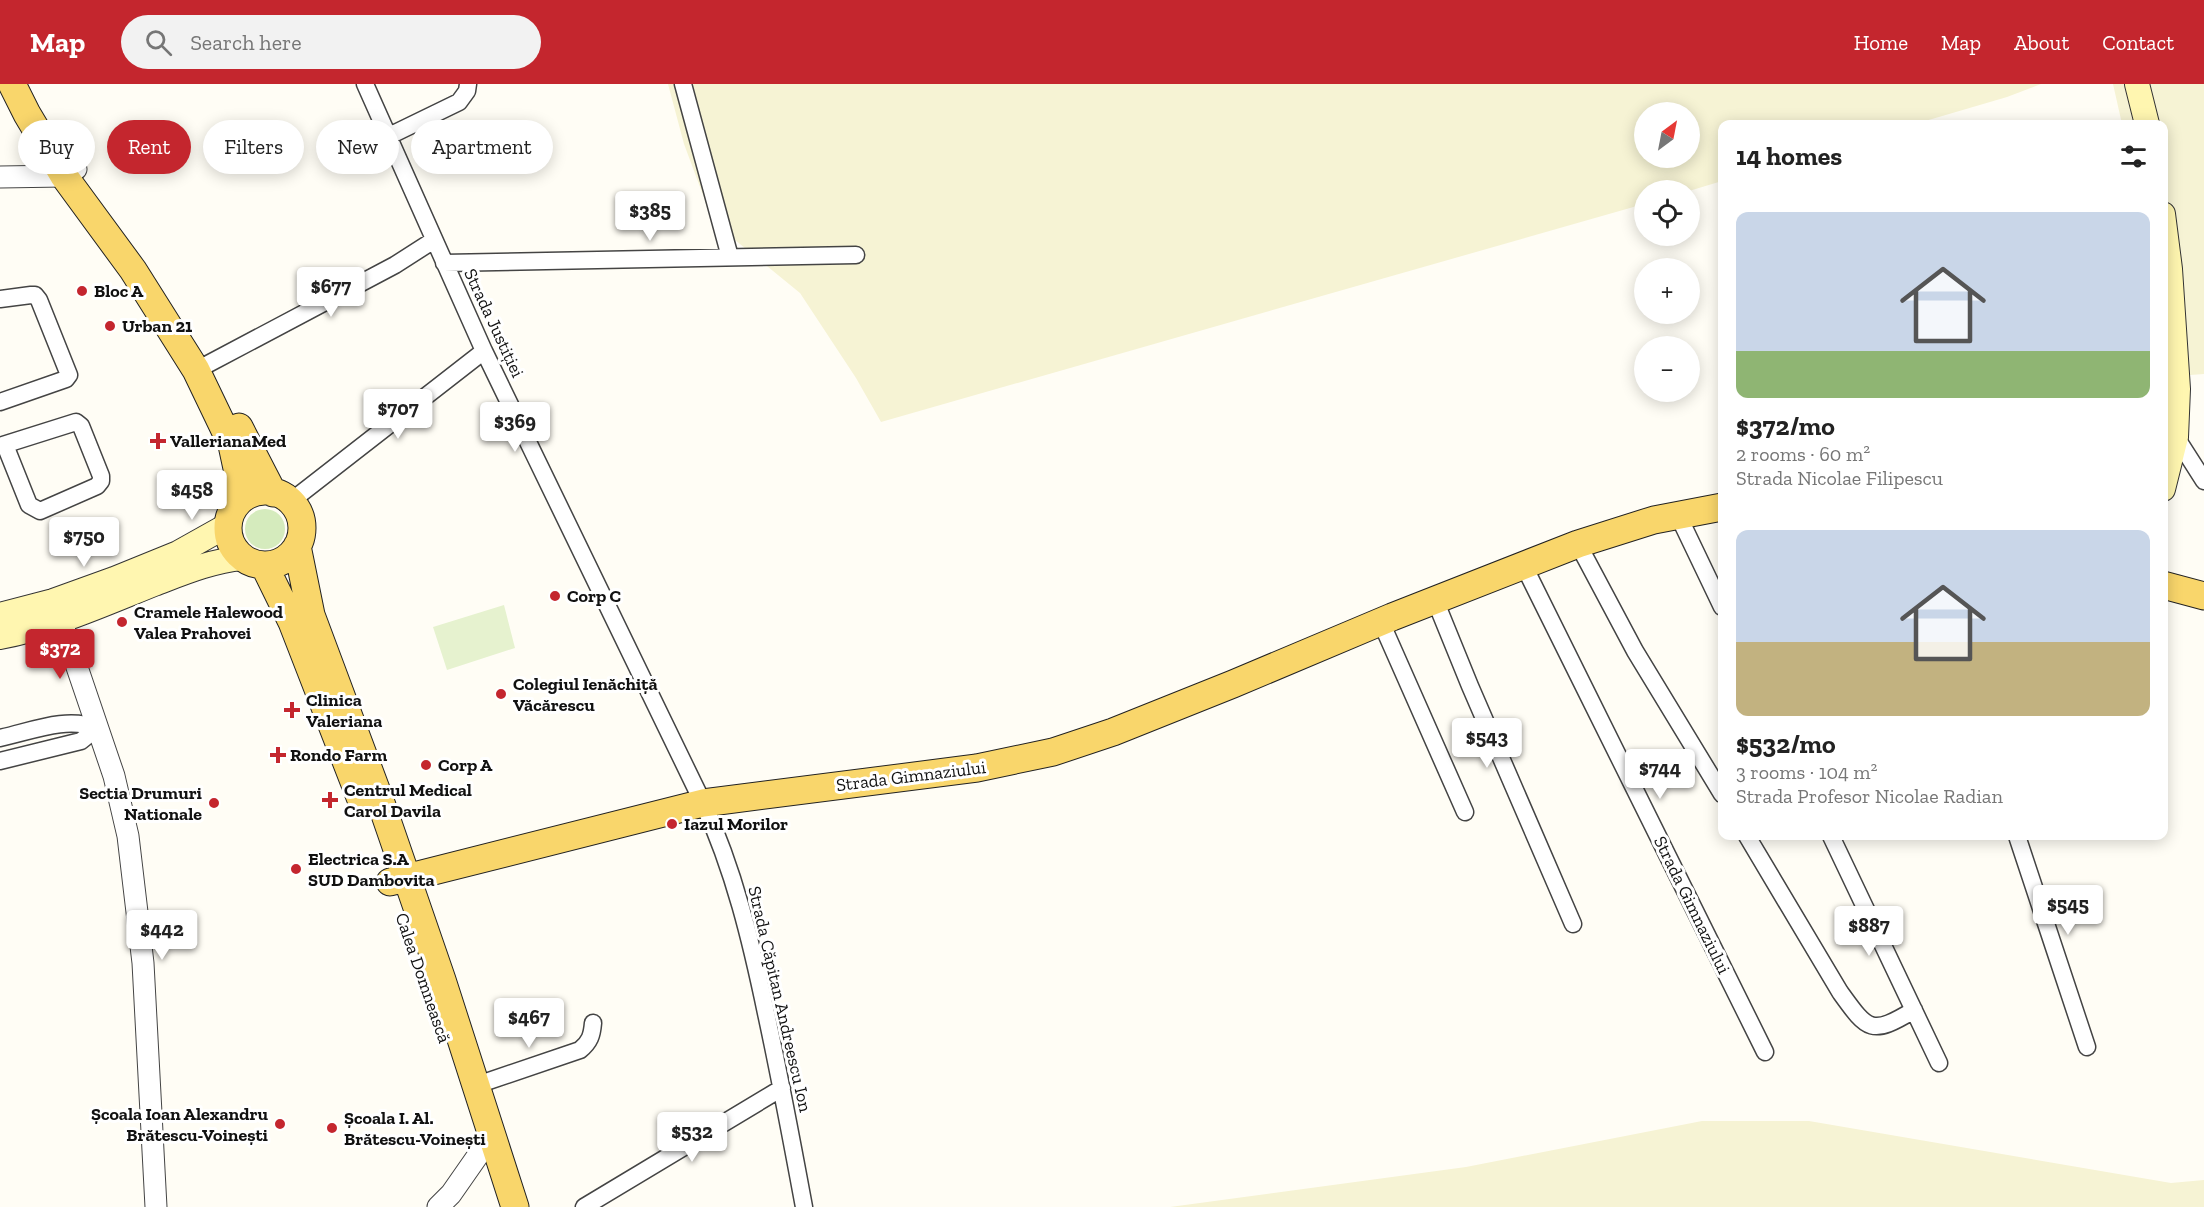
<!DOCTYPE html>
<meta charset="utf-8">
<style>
body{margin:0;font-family:"Zilla Slab",serif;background:#f2f2f2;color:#222;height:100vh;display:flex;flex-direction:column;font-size:22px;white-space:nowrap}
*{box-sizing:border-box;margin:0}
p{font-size:20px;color:#767676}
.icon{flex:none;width:33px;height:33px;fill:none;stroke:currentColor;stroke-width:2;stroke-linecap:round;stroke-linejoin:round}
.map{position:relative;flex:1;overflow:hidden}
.details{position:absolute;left:1718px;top:36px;width:450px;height:720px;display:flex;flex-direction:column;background:#fff;border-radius:12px;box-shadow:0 3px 15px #0003}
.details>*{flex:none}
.banner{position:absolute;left:18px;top:36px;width:570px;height:54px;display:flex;gap:12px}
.needle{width:39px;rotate:32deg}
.controls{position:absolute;left:1634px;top:18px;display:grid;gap:12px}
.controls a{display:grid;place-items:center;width:66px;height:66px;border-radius:50%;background:#fff;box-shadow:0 3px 15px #0003;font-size:30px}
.price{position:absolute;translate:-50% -51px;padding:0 14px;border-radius:6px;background:#fff;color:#222;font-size:20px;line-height:39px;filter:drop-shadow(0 2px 3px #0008)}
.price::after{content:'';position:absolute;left:50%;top:36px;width:18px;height:14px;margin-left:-9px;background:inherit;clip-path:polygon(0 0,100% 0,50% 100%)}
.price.selected{background:#c4262e;color:#fff}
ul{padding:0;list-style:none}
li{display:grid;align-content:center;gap:12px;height:318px;padding:0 18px}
li span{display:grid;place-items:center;height:186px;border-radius:12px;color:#555}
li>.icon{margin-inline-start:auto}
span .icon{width:108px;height:108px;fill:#fffc;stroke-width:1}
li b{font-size:26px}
h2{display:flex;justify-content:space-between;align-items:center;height:72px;padding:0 18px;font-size:26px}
.pill{padding:0 21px;border-radius:27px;background:#fff;box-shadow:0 3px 15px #0003;font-size:21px;line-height:54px}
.pill.selected{background:#c4262e;color:#fff}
header{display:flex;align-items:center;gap:36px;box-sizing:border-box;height:84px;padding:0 30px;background:#c4262e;color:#fff}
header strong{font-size:28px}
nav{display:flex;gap:33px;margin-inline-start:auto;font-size:21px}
.search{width:420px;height:54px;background:#f2f2f2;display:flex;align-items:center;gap:15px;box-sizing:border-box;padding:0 21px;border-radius:33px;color:#767676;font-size:22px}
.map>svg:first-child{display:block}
.farmland{fill:#f6f3d4;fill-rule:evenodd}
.green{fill:#d5ebbd}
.pitch{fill:#e6f2cf}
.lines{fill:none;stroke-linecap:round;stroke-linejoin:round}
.minor-casing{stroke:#444;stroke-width:19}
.tertiary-casing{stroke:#444;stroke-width:23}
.secondary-casing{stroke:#333;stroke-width:26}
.primary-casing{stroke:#222;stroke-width:29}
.minor{stroke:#fff;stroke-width:16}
.tertiary{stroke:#fff;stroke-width:21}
.secondary{stroke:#fff6b0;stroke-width:24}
.primary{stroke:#f9d66b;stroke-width:27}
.poi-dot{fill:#c4262e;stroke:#fff;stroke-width:2}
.labels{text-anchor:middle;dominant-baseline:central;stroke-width:6;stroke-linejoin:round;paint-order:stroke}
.poi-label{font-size:18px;font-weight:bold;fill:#111;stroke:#fff;text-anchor:start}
.street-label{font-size:18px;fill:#111;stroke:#fff}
</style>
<header>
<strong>Map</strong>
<div class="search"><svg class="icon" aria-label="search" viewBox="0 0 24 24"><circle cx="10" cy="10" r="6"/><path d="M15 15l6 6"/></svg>Search here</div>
<nav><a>Home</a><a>Map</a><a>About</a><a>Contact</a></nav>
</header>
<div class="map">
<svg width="2204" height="1123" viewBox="0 0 2204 1123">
<rect width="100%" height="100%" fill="#fffdf5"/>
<path class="farmland" d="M668,0H2041L2007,13L1915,40H1722V97L1689,107L1644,106V120L881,338L856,294L800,209L713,138L684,60ZM1644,28H1689V74H1644Z
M2113,0H2204V290L2163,293V40H2122Z
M1702,1037H1809L2171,1099L2204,1096V1123H1170L1466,1083Z"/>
<path class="green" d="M245 445a20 20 0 1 1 40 0a20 20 0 1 1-40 0Z"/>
<path class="pitch" d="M504,521L515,564L447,586L433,543Z"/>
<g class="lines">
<defs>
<path id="minor" d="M365,0L484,267L703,719C734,786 751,857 766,929C780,994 792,1058 804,1123
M683,0L730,173
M389,52L459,18L467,7L468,0
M444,179L856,171
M0,215L31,211H35L39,216L69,291L66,295L0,318
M208,280L395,181L434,156
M2176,353L2204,397
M0,362L76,338L81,342L101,392V397L97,402L40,427L29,421L5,361
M290,418L484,267
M1678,431L1722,523
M1578,460L1635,567L1722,710
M1523,480L1765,968
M1435,516L1470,602L1573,840
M1381,538L1465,728
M0,654C32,647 66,632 97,644
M0,677L81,657L97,644
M1747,752L1840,908C1868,947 1871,952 1914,926
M1831,752L1939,979
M2017,752L2087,963
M477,1001L580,966C590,958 592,951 593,939
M584,1123L782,1004"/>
<path id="tertiary" d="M0,93L64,92L76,85
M61,536L114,692L128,752L143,879L156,1123
M438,1123L451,1110L481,1067"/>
<path id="secondary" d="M2137,0L2147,40
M2163,130L2170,185L2178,305L2176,353L2163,405
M0,531L53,517L114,495L178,469L228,441
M0,553C53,543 104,520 154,500C183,489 211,477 242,474"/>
<path id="primary" d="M12,0L27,30L64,92L133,186L196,286L232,361L238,389L236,420
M239,343L273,409
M228 444a37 37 0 1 1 74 0a37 37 0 1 1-74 0Z
M297,462L311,531L380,716L442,896L515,1123
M264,481L292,538L360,713
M2163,501L2204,512
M390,798L703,719L977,684L1053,668L1113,648L1233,600L1392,533L1578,460L1654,436L1722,423"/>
</defs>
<use href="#minor" class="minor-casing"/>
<use href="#tertiary" class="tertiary-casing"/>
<use href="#secondary" class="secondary-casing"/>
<use href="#primary" class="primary-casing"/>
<use href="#minor" class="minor"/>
<use href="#tertiary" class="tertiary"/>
<use href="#secondary" class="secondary"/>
<use href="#primary" class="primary"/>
</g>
<g class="poi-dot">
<circle cx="82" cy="207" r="6"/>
<circle cx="110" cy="242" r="6"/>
<path d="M155 348h6v6h6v6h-6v6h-6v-6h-6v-6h6z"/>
<circle cx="555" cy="512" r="6"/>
<circle cx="122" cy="538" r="6"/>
<circle cx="501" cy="610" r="6"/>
<path d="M289 617h6v6h6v6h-6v6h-6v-6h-6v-6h6z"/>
<path d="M275 662h6v6h6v6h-6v6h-6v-6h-6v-6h6z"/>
<circle cx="426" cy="681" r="6"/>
<path d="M327 707h6v6h6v6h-6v6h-6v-6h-6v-6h6z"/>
<circle cx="214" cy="719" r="6"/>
<circle cx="672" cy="740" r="6"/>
<circle cx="296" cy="785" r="6"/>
<circle cx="280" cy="1040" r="6"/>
<circle cx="332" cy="1044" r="6"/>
</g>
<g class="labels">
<g class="poi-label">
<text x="94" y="207">Bloc A</text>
<text x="122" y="242">Urban 21</text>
<text x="170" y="357">VallerianaMed</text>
<text x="567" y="512">Corp C</text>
<text x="134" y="528">Cramele Halewood<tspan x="134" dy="21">Valea Prahovei</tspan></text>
<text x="513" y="600">Colegiul Ienăchiță<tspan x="513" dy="21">Văcărescu</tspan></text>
<text x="306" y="616">Clinica<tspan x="306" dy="21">Valeriana</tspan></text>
<text x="290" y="671">Rondo Farm</text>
<text x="438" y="681">Corp A</text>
<text x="344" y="706">Centrul Medical<tspan x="344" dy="21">Carol Davila</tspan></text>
<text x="202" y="709" text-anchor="end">Sectia Drumuri<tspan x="202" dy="21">Nationale</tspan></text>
<text x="684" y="740">Iazul Morilor</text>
<text x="308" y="775">Electrica S.A<tspan x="308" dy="21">SUD Dambovita</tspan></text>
<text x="268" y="1030" text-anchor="end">Școala Ioan Alexandru<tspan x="268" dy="21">Brătescu-Voinești</tspan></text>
<text x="344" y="1034">Școala I. Al.<tspan x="344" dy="21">Brătescu-Voinești</tspan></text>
</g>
<g class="street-label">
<text transform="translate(494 239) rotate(65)">Strada Justiției</text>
<text transform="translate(911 692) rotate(-7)">Strada Gimnaziului</text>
<text transform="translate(1692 821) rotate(64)">Strada Gimnaziului</text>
<text transform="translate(423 894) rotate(71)">Calea Domnească</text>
<text transform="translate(780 915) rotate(77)">Strada Căpitan Andreescu Ion</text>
</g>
</g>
</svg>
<div class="controls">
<a><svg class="needle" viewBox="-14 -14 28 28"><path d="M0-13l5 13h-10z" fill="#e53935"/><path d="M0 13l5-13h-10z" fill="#767676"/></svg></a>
<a><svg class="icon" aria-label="locate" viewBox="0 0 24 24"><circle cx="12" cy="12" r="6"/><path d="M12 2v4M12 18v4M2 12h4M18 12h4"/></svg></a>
<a>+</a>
<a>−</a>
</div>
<b class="price" style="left:650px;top:158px">$385</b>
<b class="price" style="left:331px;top:234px">$677</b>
<b class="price" style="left:398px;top:356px">$707</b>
<b class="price" style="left:515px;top:369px">$369</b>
<b class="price" style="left:192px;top:437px">$458</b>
<b class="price" style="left:84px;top:484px">$750</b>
<b class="price selected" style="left:60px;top:596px">$372</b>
<b class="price" style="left:1487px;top:685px">$543</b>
<b class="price" style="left:1660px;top:716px">$744</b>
<b class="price" style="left:2068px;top:852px">$545</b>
<b class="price" style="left:1869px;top:873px">$887</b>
<b class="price" style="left:162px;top:877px">$442</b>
<b class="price" style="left:529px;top:965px">$467</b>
<b class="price" style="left:692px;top:1079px">$532</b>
<div class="banner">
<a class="pill">Buy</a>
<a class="pill selected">Rent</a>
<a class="pill">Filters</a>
<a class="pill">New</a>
<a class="pill">Apartment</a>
</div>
<section class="details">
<h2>14 homes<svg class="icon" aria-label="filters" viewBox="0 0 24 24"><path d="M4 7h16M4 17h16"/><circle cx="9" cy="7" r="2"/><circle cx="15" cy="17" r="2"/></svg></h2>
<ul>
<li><span style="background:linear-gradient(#c9d6e8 75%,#8fb573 0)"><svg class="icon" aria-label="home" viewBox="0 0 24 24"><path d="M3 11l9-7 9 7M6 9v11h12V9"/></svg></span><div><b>$372/mo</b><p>2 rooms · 60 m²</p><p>Strada Nicolae Filipescu</p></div></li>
<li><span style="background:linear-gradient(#c9d6e8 60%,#c2b280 0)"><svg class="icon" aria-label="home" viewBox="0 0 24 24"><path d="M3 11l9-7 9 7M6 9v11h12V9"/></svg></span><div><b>$532/mo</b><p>3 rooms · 104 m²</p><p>Strada Profesor Nicolae Radian</p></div></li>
</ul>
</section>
</div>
